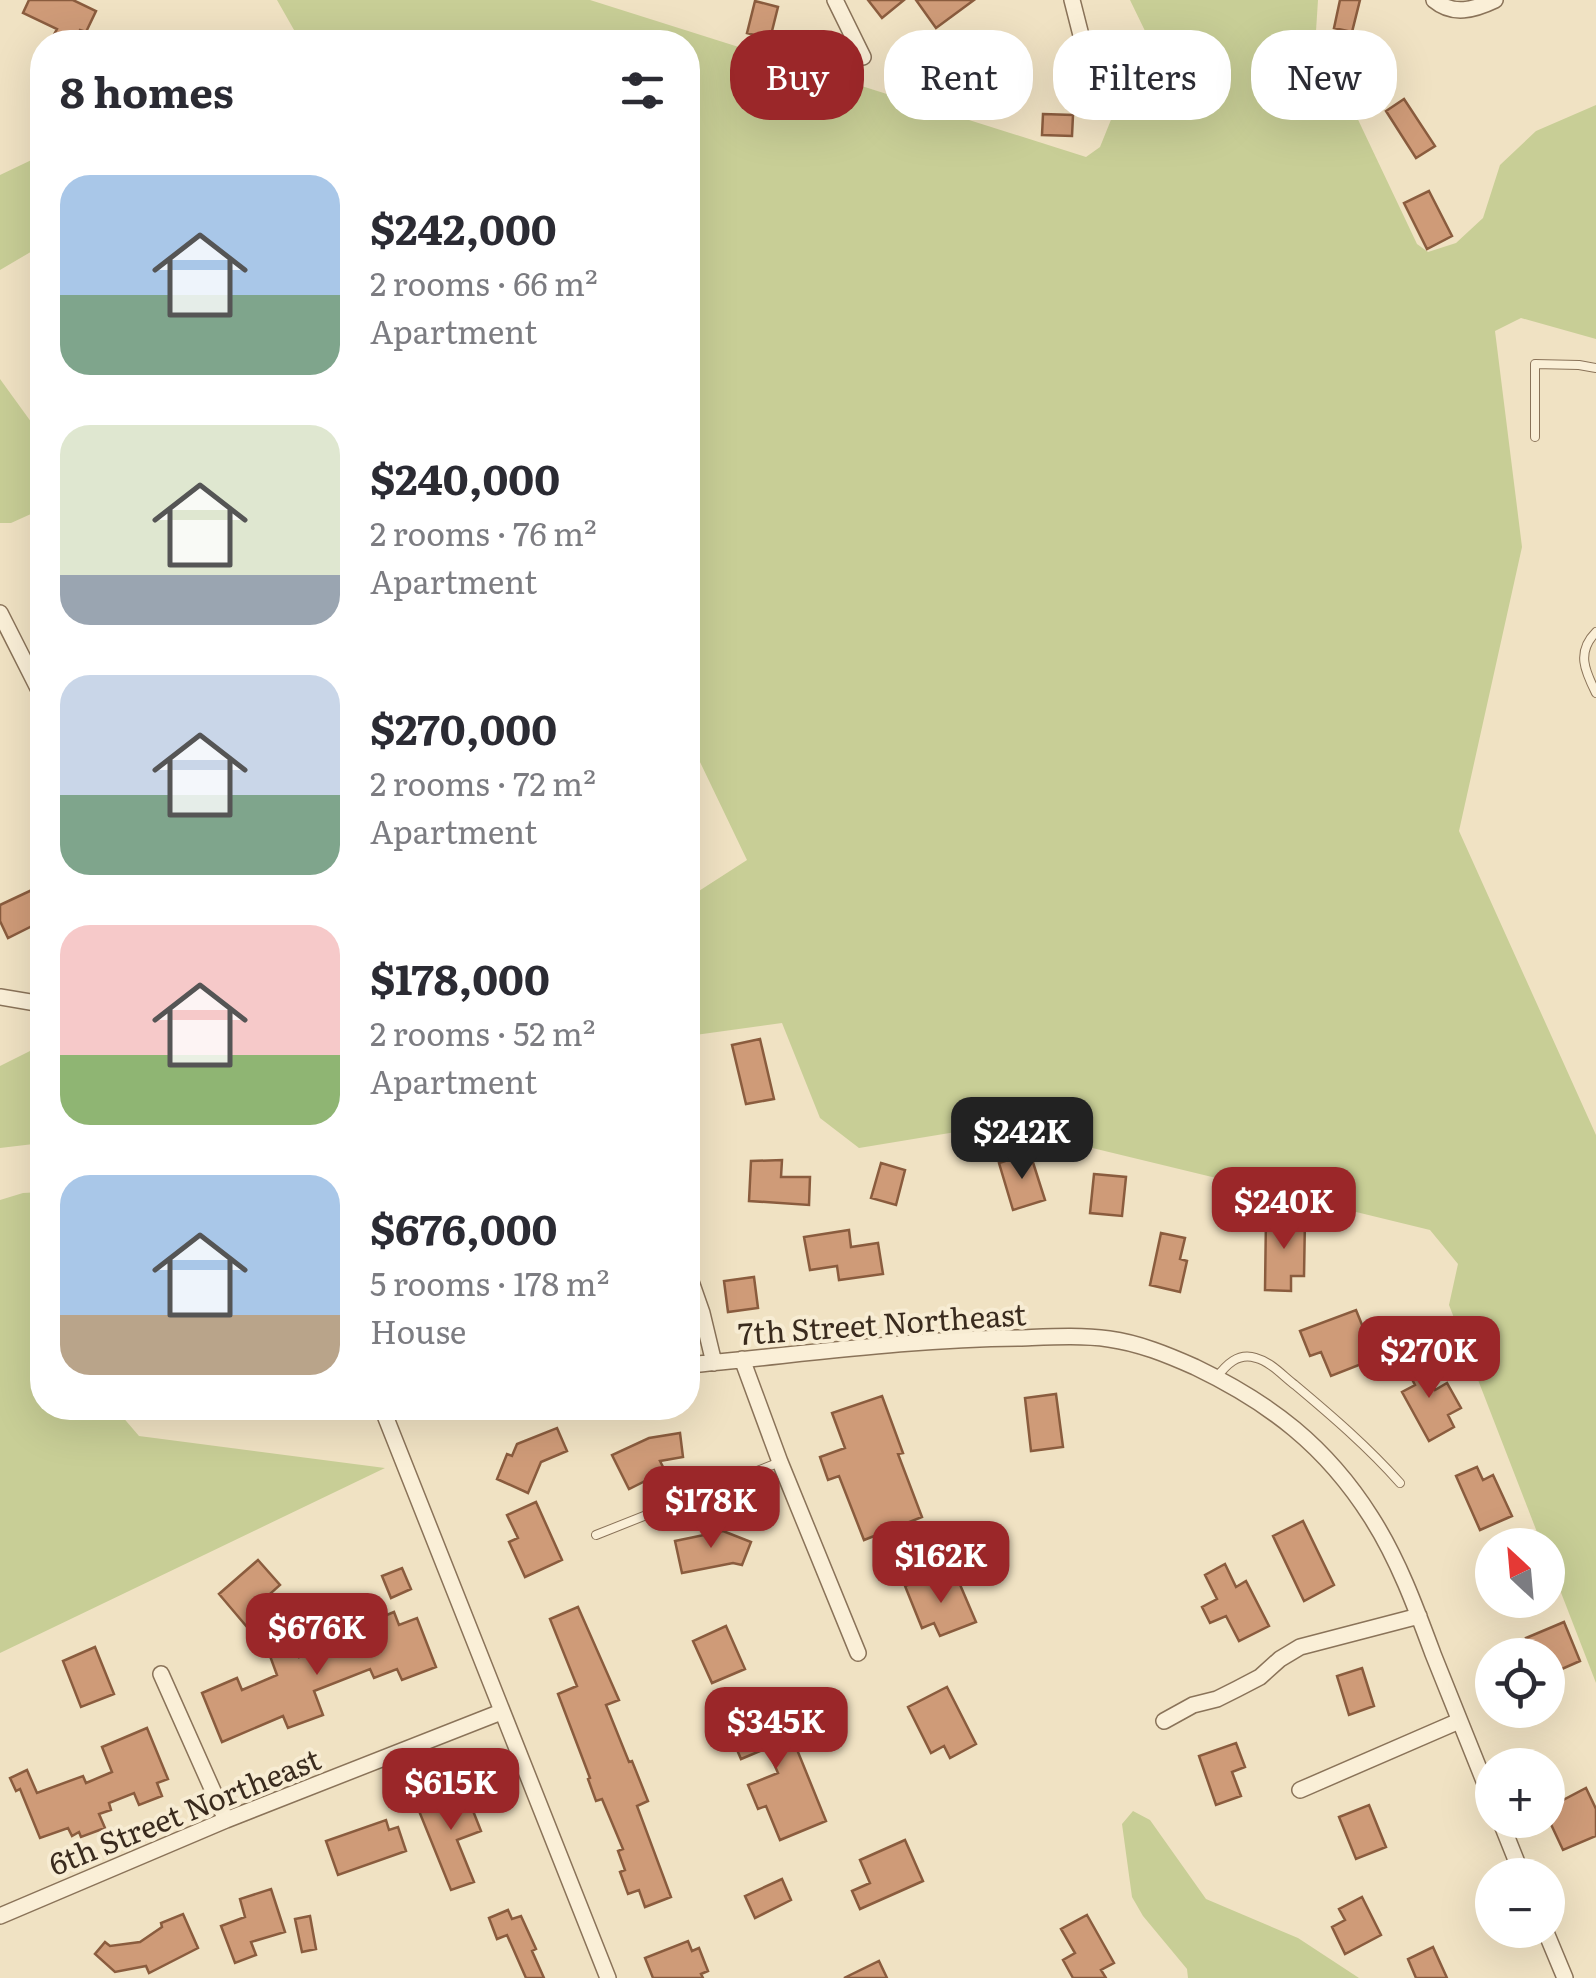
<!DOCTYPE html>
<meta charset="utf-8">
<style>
body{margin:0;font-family:Literata,serif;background:#f7f7f7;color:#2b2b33;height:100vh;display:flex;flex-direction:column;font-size:38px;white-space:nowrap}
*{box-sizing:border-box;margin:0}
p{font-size:32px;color:#7c7c81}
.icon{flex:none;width:55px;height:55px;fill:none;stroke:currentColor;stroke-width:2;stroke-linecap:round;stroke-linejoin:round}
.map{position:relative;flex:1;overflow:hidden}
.sheet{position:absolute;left:30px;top:30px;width:670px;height:1390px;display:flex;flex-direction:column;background:#fff;border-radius:40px;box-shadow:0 10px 40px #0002}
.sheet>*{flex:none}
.top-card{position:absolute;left:730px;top:30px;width:715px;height:90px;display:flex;gap:20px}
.needle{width:65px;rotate:334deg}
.fabs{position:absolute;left:1475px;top:1528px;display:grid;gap:20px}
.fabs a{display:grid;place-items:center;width:90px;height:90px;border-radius:50%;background:#fff;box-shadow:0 10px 40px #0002;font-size:50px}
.price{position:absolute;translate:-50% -85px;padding:0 22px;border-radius:20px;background:#9b2729;color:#fff;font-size:32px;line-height:65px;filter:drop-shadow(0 2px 5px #0008)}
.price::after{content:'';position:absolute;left:50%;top:60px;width:30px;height:22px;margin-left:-15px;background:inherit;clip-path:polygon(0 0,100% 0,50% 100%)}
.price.on{background:#222;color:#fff}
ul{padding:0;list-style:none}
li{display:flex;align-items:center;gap:30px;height:250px;padding:0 30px}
li span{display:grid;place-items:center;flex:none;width:280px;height:200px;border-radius:30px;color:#555}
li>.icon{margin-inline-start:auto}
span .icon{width:120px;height:120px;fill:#fffc;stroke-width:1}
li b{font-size:42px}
h2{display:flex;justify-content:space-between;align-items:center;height:120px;padding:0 30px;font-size:42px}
.tag{padding:0 35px;border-radius:40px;background:#fff;box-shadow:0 10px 40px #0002;font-size:35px;line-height:90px}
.tag.on{background:#9b2729;color:#fff}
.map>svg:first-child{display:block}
.green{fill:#c8ce96}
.building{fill:#cf9b78;stroke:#8a5c3e;stroke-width:2.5}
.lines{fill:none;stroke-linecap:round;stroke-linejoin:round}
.service-casing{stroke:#8a7359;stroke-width:10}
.minor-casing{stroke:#8a7359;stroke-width:18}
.service{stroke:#faefd7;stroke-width:8}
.minor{stroke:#faefd7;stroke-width:15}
.labels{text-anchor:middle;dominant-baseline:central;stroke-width:8;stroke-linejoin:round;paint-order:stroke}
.street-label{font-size:30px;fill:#3a2b1e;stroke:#f7ecd3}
</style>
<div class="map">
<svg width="1596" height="1978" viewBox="0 0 1596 1978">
<rect width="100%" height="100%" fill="#f0e2c3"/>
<path class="green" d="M277,0H590L1086,157L1100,147L1146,33L1130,0H1318L1316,31L1417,244L1428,252L1456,243L1483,218L1500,165L1536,131L1596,105V339L1521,318L1495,331L1522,547L1459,831L1596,1135V1683L1548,1559V1545H1542L1449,1305L1458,1264L1430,1230L998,1125L859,1148L820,1118L782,1023L688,1036V898L747,860L688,737V42H288L298,37Z
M42,155V249L34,250L0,270V175Z
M0,379L42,437V509L11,523H0Z
M42,1045V1143L0,1148V1066Z
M42,1192V1408H115L139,1436L385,1468L0,1653V1200L23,1193Z
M1133,1811L1150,1820L1206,1899L1298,1938L1359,1978H1188L1187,1969L1143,1916L1132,1897L1122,1824Z"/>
<path class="building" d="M29,0H73L96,11L86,32L80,30L74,42H63L52,38L57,29L23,13Z
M868,0H904L882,18Z
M916,0H974L936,28Z
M1340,0H1360L1352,32L1334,28Z
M755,1L778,7L770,39L747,33Z
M1404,99L1435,146L1416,158L1386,111Z
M1043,114L1073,115L1072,136L1042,135Z
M1429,191L1452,236L1427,249L1404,203Z
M34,889L42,906V921L8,938L0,921V905Z
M760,1039L774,1099L746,1104L732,1045Z
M1030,1153L1045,1200L1013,1210L999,1163Z
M782,1160L781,1177H810L809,1205L749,1201L751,1161Z
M881,1163L905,1170L896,1205L871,1198Z
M1094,1174L1126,1177L1122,1216L1090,1213Z
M1266,1217L1305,1218L1304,1276H1291V1291L1265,1290Z
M849,1230L851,1247L878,1243L883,1274L839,1280L837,1266L810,1270L804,1237Z
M1161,1233L1185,1238L1180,1259L1187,1261L1180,1292L1150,1285Z
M754,1277L758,1308L728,1312L724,1281Z
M1356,1310L1371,1347L1360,1351L1364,1363L1331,1376L1321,1352L1310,1356L1300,1331Z
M1415,1353L1435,1390L1447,1383L1461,1408L1448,1415L1454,1427L1429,1441L1402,1392L1415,1385L1402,1360Z
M1056,1394L1063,1447L1031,1451L1025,1398Z
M882,1396L903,1453L898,1454L922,1517L864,1540L839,1476L828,1480L820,1457L845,1448L832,1413Z
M557,1428L567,1451L541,1462L528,1493L497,1479L507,1454L512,1456L517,1444Z
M680,1433L683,1457L660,1461L665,1471L629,1489L612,1455L649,1438Z
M1477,1467L1483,1480L1493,1475L1512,1516L1480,1530L1456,1476Z
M536,1502L562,1560L525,1577L509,1542L518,1538L507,1515Z
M1303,1521L1334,1585L1304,1601L1273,1536Z
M723,1531L751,1542L742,1565L733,1563L682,1573L675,1541Z
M258,1560L280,1585L262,1601L268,1608L247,1627L219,1594Z
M1225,1564L1236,1587L1246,1581L1269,1626L1239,1641L1226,1616L1210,1623L1202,1607L1217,1599L1205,1575Z
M402,1568L411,1589L391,1598L382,1576Z
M929,1577L935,1590L958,1580L976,1622L940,1636L934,1623L922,1628L905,1586Z
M578,1607L619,1700L606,1705L629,1762L632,1761L648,1801L637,1806L671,1897L645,1907L639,1890L628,1894L620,1872L625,1870L618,1851L623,1849L602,1799L596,1801L588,1779L590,1778L558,1694L577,1686L550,1619Z
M394,1612L399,1625L417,1618L436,1667L402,1680L397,1669L374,1678L370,1669L314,1691L323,1715L288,1728L283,1716L222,1742L202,1693L237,1678L242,1690L277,1675L270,1656L295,1646L299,1657L334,1643L337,1649L382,1632L377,1619Z
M1564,1622L1580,1661L1555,1672L1548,1655H1533L1526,1638Z
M726,1626L745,1669L712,1683L693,1641Z
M95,1647L114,1694L81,1707L63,1661Z
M1362,1668L1374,1706L1349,1715L1337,1676Z
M947,1687L976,1744L950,1758L944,1746L931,1753L908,1707Z
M751,1702L755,1712L761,1709L769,1726L785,1720L826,1821L780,1840L766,1806L758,1809L748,1785L778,1773L767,1748L741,1759L722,1715Z
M147,1728L168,1779L157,1783L162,1796L139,1805L134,1793L109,1803L111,1810L99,1814L105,1828L81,1837L79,1832L72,1836L68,1828L40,1838L20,1789L16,1791L10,1778L27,1770L37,1793L83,1776L86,1783L112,1772L102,1747Z
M1236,1743L1245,1767L1232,1772L1241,1796L1216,1805L1199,1756Z
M464,1788L481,1831L457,1840L474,1882L451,1890L417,1806Z
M1586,1788L1596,1809V1836L1563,1850L1548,1818V1808Z
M1369,1805L1386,1847L1356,1859L1339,1817Z
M386,1820L389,1830L398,1827L406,1851L338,1875L326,1841Z
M905,1840L923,1881L860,1909L852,1891L870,1883L860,1860Z
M782,1879L791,1900L755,1918L745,1896Z
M271,1889L285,1932L251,1942L256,1955L235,1963L221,1926L245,1917L240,1899Z
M1362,1897L1381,1935L1345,1954L1332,1927L1345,1920L1339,1909Z
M508,1910L512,1919L521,1916L536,1949L532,1951L544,1978H526L507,1935L497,1939L489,1918Z
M183,1914L198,1948L149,1973L146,1966L115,1972L95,1954L105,1942L110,1946L140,1942L162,1927L161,1923Z
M1087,1915L1114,1963L1101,1970L1106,1978H1073L1063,1960L1075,1953L1061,1929Z
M310,1916L316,1949L302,1952L295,1919Z
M688,1941L692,1951L699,1948L708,1971L701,1974L703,1978H653L645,1958Z
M1433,1947L1447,1978H1416L1408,1959Z
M879,1961L887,1978H844Z"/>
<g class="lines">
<defs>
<path id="service" d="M1535,437V364L1579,365L1596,368
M1596,632C1576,652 1585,671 1596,693
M1216,1378C1226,1365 1238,1352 1256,1358C1271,1362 1283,1376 1295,1385C1332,1416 1368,1447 1400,1483
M596,1535L780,1462"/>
<path id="minor" d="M835,0L863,57
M1072,0L1085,51
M1434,0C1453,16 1474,10 1495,0
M0,613L42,696
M0,997L42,1004
M688,1273L702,1313L714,1363
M742,1359L780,1462L858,1653
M688,1365C798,1355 908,1339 1019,1338C1049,1337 1080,1335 1109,1339C1139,1343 1168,1355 1195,1367C1270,1403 1326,1446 1371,1517C1398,1559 1416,1608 1433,1654C1453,1703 1472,1752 1492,1801
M382,1408L608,1978
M161,1674L226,1820
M1164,1721L1193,1705L1217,1699L1237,1689L1260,1677L1280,1659L1300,1647L1419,1616
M1300,1790L1459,1721
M1500,1820L1522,1875
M0,1916L226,1820L501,1712
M1545,1930L1565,1978"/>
</defs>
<use href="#service" class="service-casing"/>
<use href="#minor" class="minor-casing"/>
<use href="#service" class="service"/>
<use href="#minor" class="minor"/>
</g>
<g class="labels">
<g class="street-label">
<text transform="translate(882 1322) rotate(-4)">7th Street Northeast</text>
<text transform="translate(184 1810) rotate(-22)">6th Street Northeast</text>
</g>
</g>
</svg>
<div class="fabs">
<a><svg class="needle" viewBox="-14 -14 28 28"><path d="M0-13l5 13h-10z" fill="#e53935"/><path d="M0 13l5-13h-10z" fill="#7c7c81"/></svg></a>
<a><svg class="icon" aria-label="locate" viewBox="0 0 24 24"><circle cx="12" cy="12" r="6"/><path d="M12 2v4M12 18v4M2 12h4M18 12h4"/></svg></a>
<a>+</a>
<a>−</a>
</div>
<b class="price on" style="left:1022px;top:1182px">$242K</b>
<b class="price" style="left:1284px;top:1252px">$240K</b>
<b class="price" style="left:1429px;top:1401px">$270K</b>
<b class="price" style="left:711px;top:1551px">$178K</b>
<b class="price" style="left:941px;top:1606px">$162K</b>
<b class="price" style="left:317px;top:1678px">$676K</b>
<b class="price" style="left:776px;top:1772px">$345K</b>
<b class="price" style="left:451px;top:1833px">$615K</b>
<div class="top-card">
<a class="tag on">Buy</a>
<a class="tag">Rent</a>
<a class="tag">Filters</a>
<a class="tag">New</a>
</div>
<section class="sheet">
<h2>8 homes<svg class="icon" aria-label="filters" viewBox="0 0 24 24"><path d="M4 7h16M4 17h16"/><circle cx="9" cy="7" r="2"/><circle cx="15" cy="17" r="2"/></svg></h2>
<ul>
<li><span style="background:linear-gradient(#a9c7e8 60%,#7fa58c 0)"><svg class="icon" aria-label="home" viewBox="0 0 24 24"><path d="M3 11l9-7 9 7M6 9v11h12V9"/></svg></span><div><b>$242,000</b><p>2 rooms · 66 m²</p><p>Apartment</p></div></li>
<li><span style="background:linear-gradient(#dfe7d0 75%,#9aa5b1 0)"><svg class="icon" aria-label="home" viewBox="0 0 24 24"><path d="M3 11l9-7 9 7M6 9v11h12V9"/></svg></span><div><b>$240,000</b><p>2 rooms · 76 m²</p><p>Apartment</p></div></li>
<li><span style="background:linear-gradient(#c9d6e8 60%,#7fa58c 0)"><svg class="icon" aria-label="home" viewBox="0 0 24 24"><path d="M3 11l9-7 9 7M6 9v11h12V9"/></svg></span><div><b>$270,000</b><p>2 rooms · 72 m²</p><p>Apartment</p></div></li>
<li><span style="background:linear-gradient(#f6c9c9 65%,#8fb573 0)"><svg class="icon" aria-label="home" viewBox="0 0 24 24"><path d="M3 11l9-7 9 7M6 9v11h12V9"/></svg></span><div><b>$178,000</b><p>2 rooms · 52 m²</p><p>Apartment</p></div></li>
<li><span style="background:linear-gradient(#a9c7e8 70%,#b9a48a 0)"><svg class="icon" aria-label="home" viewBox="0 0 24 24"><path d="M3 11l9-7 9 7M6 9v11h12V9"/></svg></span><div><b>$676,000</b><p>5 rooms · 178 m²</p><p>House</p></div></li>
</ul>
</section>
</div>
